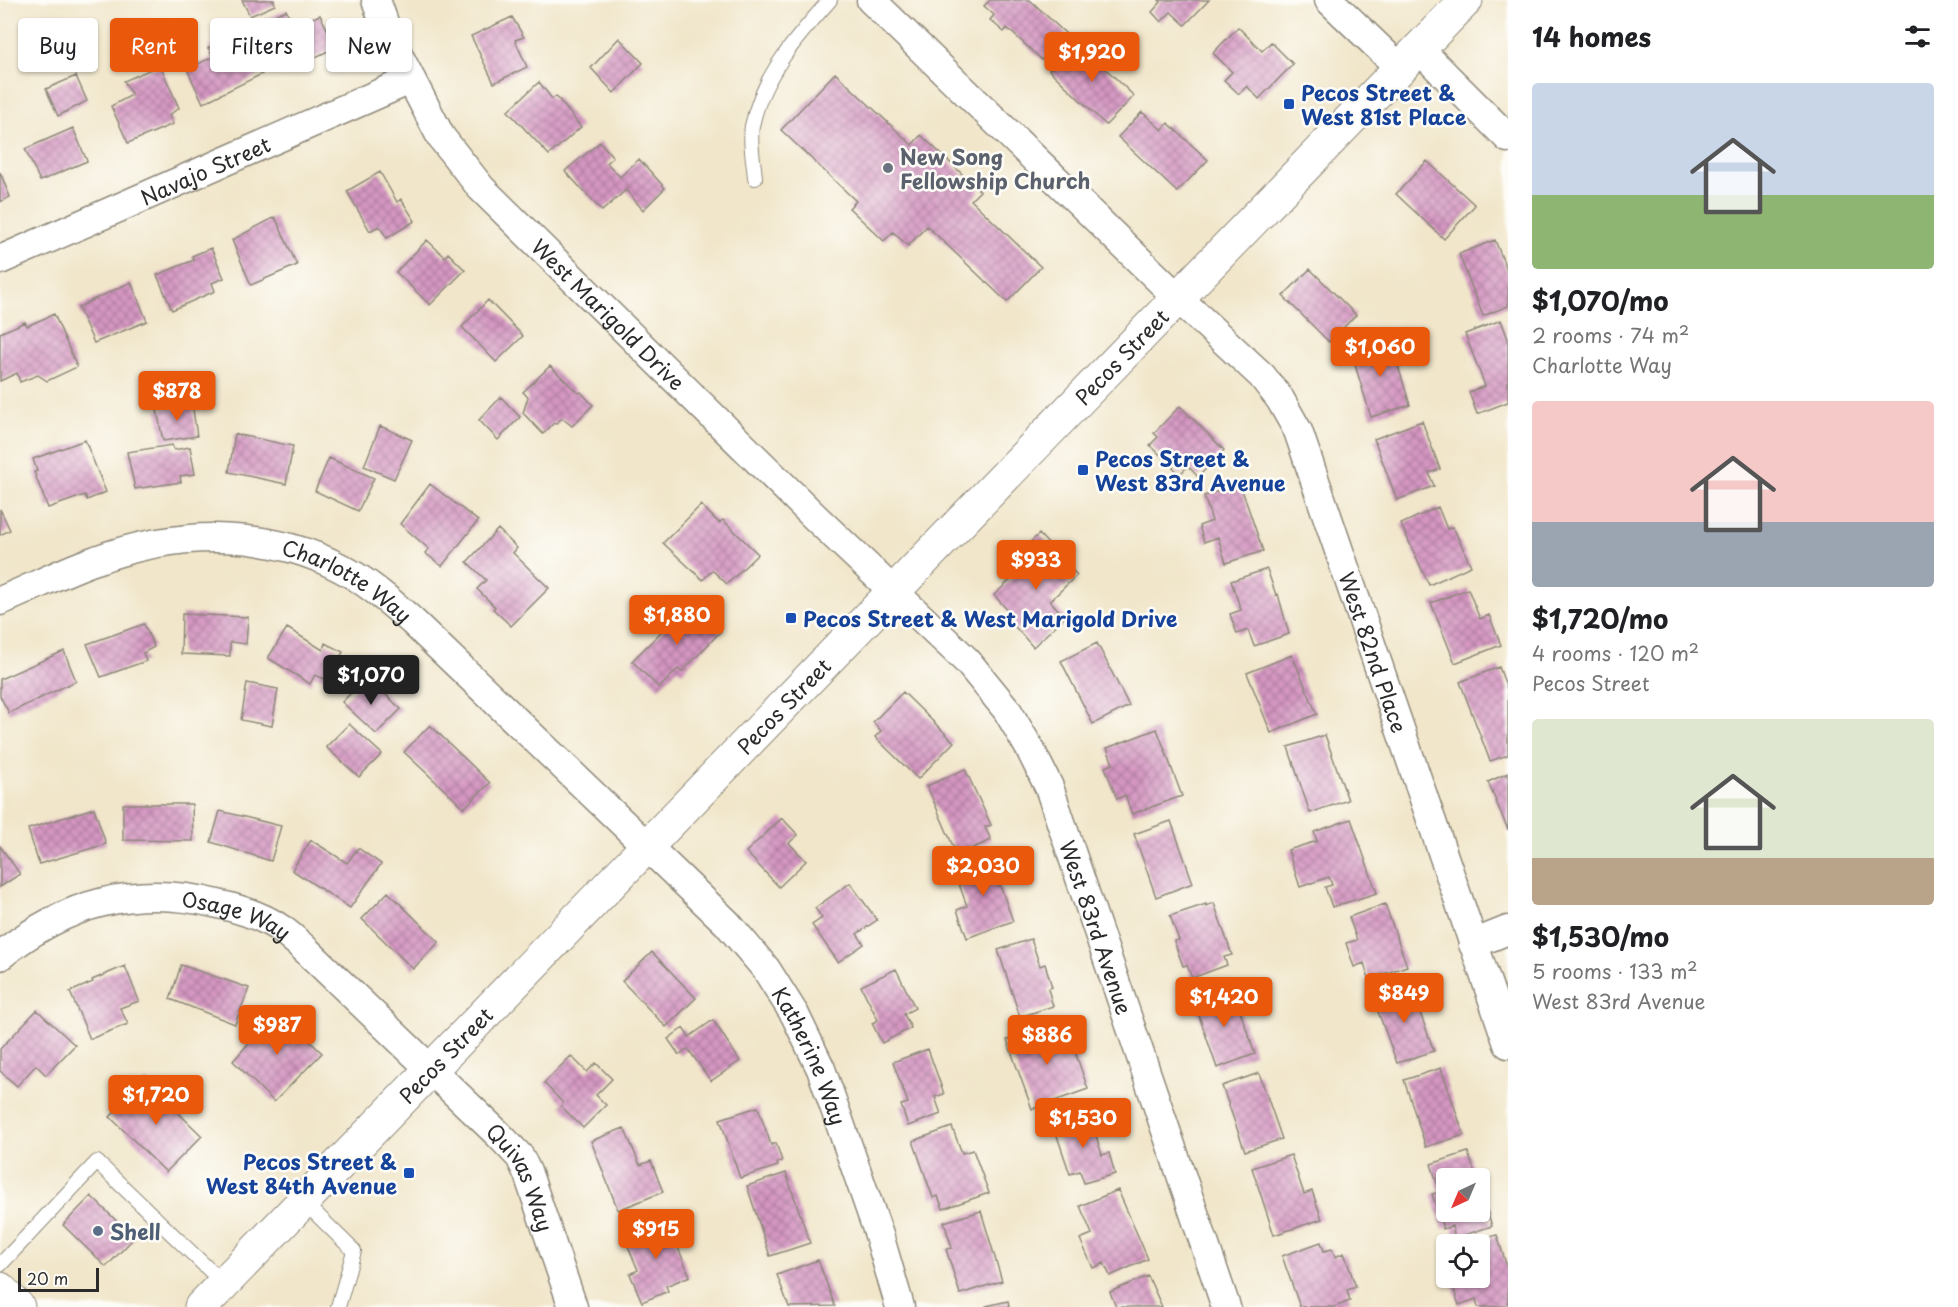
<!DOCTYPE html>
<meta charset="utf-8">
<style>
body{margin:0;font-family:"Playpen Sans",sans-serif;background:#f2f2f2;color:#202124;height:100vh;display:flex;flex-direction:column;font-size:22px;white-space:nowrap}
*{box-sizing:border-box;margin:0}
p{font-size:20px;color:#757577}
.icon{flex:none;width:33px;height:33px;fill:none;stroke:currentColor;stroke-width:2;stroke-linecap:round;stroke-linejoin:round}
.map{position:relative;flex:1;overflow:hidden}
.panel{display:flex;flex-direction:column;background:#fff;width:450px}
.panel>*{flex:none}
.top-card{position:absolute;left:18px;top:18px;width:570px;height:54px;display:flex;gap:12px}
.needle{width:39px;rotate:224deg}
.controls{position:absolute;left:1436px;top:1168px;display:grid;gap:12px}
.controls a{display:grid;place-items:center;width:54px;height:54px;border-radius:6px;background:#fff;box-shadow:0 2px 4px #0004;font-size:30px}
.scale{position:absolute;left:18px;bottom:15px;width:81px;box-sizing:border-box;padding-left:6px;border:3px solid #2b2b2b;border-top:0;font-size:16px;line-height:21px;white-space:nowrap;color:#2b2b2b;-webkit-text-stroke:4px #fdfcf7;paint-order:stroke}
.price{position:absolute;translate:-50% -51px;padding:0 14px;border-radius:6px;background:#ea580c;color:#fff;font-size:20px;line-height:39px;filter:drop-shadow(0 2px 3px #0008)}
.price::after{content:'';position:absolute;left:50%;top:36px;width:18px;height:14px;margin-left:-9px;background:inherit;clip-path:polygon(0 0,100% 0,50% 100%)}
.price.on{background:#222;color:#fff}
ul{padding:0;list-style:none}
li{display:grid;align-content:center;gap:12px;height:318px;padding:0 24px}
li span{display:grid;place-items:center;height:186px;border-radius:6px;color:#555}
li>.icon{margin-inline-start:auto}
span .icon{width:108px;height:108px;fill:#fffc;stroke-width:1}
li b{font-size:26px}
h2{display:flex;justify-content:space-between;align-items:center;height:72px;padding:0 24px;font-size:26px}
.tag{padding:0 21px;border-radius:6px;background:#fff;box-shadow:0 2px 4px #0004;font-size:21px;line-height:54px}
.tag.on{background:#ea580c;color:#fff}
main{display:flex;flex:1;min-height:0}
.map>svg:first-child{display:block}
.building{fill:url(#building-cross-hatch)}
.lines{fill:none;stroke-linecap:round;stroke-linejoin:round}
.service-casing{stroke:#8e887a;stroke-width:16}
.minor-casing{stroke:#8e887a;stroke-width:31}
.secondary-casing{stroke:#8e887a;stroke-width:35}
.service{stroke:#fff;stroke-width:14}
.minor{stroke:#fff;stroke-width:28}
.secondary{stroke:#fff;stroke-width:33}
.transit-dot{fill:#1a4fb4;stroke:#fdfcf7;stroke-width:2}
.worship-dot{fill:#6b7280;stroke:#fdfcf7;stroke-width:2}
.service-dot{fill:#5c6f8a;stroke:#fdfcf7;stroke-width:2}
.labels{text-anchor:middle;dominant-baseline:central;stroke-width:5;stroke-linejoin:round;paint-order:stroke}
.transit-label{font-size:21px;font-weight:bold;fill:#164399;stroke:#fdfcf7;text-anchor:start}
.worship-label{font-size:21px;font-weight:bold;fill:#5b616d;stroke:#fdfcf7;text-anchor:start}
.street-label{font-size:21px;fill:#2b2b2b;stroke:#fdfcf7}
.service-label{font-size:21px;font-weight:bold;fill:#4e5e75;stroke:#fdfcf7;text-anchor:start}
</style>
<main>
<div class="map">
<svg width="1508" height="1307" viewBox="0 0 1508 1307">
<defs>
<pattern id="building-cross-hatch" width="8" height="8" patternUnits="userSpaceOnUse" patternTransform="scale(1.5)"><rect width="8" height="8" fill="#d597c2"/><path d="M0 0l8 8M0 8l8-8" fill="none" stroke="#ad7b9e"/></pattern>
</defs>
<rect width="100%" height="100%" fill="#fdfcf7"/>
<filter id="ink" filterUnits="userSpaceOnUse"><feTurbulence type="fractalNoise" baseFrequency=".0167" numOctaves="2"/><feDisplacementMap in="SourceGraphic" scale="12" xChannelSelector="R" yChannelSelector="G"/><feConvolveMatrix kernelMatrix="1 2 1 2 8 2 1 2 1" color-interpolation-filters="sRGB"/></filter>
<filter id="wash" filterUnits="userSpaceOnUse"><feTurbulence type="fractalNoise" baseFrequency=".008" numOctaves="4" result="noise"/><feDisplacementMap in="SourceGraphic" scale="24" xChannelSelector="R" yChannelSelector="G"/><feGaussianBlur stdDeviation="1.35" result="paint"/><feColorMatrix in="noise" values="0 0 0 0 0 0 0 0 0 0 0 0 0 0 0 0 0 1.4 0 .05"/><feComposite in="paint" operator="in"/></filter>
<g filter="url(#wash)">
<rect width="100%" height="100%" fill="#f1e6ca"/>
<g id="blocks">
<path class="building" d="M242,0H274L275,5L250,16Z
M990,0H1030L1066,34L1042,60L1007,28L1004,32L990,20L994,15L984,6Z
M1159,0H1209L1185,25L1171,12L1161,22L1152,12L1161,2Z
M286,10L294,26L320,15L336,47L290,70L287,66L277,71L254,24Z
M512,17L524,37L515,40L527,67L494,83L471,36Z
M1238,27L1262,51L1271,42L1293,64L1259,99L1247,86L1239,94L1224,80L1232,72L1213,53Z
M241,33L262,74L203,103L187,69L213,57L208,48Z
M619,38L643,63L614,93L591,68Z
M1077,41L1134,96L1106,125L1049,70Z
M160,65L179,108L169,115L173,124L128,143L111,106L132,95L124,81Z
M835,73L912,145L921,135L980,191L971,200L1041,267L1007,302L927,226L908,246L893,232L884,241L849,208L856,201L781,130Z
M76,76L87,101L58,116L46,89Z
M539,82L552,99L556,96L581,127L549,155L508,111Z
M1142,112L1162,130L1168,123L1208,160L1177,192L1118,137Z
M73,128L87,161L40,181L25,149Z
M600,142L613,157L607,163L620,177L639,159L665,188L643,210L626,190L602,211L565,171Z
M1427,161L1475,205L1444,239L1396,194Z
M0,172L10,197L0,202Z
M380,172L397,202L401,199L415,221L387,238L379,226L370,231L347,191Z
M275,217L297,265L251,285L232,240Z
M427,240L445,257L448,253L465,270L430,305L396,272Z
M1495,240L1508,273V306L1483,316L1459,254Z
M211,248L224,278L212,283L215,291L172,310L157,275L194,260L192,256Z
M1310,269L1356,315L1329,342L1283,296Z
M131,282L147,321L94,343L78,307Z
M488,300L523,336L496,362L462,327Z
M54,314L77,367L47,381L38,375L20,382L17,373L0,381V333L25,322L27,326Z
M1501,320L1508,339V402L1477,414L1469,392L1485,386L1465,334Z
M1390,340L1410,405L1371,417L1351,352Z
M550,366L578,393L581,392L593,405L572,426L562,418L556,424L554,423L543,434L523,413L528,397L523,392Z
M501,397L520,417L498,440L479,420Z
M192,403L197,436L163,441L157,410Z
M1180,406L1224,450L1198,477L1188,466L1180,474L1150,445L1158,437L1154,433Z
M1422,421L1440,469L1429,473L1434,486L1397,500L1374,439Z
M380,426L412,440L394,479L364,466Z
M235,434L293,446L286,484L229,472Z
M85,440L106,492L87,500L85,495L48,508L34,472L37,471L33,459Z
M172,445L174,450L190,447L195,474L180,476L181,482L135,489L127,452Z
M329,458L374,478L358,511L315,491Z
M430,484L478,521L442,566L425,553L429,549L400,524Z
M1240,484L1263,551L1226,563L1218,537L1204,542L1199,526L1212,521L1204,496Z
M701,505L719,523L723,520L758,554L727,584L712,570L703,580L663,543Z
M1438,507L1447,529L1453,527L1471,566L1429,585L1401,524Z
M0,509L10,530L0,535Z
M498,529L517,548L513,553L549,588L511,626L493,609L495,607L477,589L486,580L467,562Z
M1039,534L1077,575L1050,601L1065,617L1033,647L1007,618L1011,614L994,595L1027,565L1017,555Z
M1267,569L1276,595L1278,594L1289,634L1254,646L1248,630L1237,634L1230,614L1241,610L1231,581Z
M1468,589L1480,619L1489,615L1501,645L1455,663L1431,603Z
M690,603L721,631L682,672L678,669L659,688L632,661Z
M182,614L248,617L246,644L230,642V656L181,654Z
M144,624L154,647L143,653L146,661L101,677L87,644Z
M287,628L323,650L325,643L343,652L327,680L315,675L310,684L268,658Z
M1097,643L1129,706L1093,724L1061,661Z
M64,651L76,681L9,713L0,696V679Z
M1292,655L1317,714L1271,733L1247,673Z
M1499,667L1508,691V755L1490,761L1460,682Z
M367,677L401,709L376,734L342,702Z
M247,683L278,689L272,726L241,720Z
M903,692L954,742L918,779L875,737L881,731L873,722Z
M349,724L382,754L359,777L326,747Z
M430,725L490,783L464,808L404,752Z
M1157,729L1182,796L1132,814L1125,795L1117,799L1105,767L1113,764L1107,748Z
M1325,735L1348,800L1310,813L1288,747Z
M965,769L991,825L985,827L991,840L957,855L927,786Z
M1508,773V830L1488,782Z
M123,804H192L193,841L123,840Z
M94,808L106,844L39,864L28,829Z
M220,811L281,826L271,861L211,842Z
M782,818L798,835L789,843L806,861L779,887L746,852Z
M1351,819L1377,893L1332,907L1325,887L1332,885L1329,877L1300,887L1288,850L1317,841L1314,832Z
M1171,821L1193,883L1156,897L1134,834Z
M311,840L347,863L358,848L381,864L350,908L292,870Z
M0,846L20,874L0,887Z
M1004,855L1009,871L996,875L1013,921L967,938L957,910L967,906L955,873Z
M850,883L877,920L857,934L864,944L838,962L812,925L822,918L815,908Z
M388,892L439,942L413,969L362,919Z
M1214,903L1232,955L1224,957L1227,965L1192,978L1187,965L1183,966L1174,941L1179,940L1170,916L1206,904V906Z
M1385,904L1407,966L1369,979L1364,963L1354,967L1346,943L1357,940L1349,917Z
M1031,939L1040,966L1045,964L1052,987L1048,989L1053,1006L1020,1017L998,950Z
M652,952L696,998L666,1027L622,981Z
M181,965L249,988L235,1024L170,999Z
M125,966L139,1001L120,1008L128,1024L90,1039L70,992L93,982L92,980Z
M896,969L915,1008L904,1014L911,1028L882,1043L872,1023L878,1020L861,986Z
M1410,985L1434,1051L1397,1063L1373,998Z
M1232,988L1255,1054L1217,1068L1194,1001Z
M37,1010L75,1045L46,1075L36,1065L17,1086L0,1071V1049Z
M278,1010L322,1053L274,1102L233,1061Z
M713,1020L740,1061L711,1081L688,1049L679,1055L668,1039L683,1028L689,1037Z
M1058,1022L1068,1048L1073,1046L1088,1089L1032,1109L1007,1040Z
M928,1049L944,1094L935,1097L941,1114L908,1126L901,1105L908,1103L893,1062Z
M571,1056L587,1072L596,1063L612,1079L596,1095L606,1105L583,1128L561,1106L563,1103L544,1083Z
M1441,1068L1464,1135L1426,1147L1404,1080Z
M1259,1073L1282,1139L1245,1151L1222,1086Z
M146,1081L202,1136L166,1172L110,1117Z
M758,1107L771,1145L776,1143L782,1161L777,1163L778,1166L740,1178L720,1119Z
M1089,1113L1102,1155L1109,1153L1115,1174L1084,1183L1080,1171L1070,1174L1053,1124Z
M952,1127L962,1153L973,1150L989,1193L943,1209L938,1196L933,1198L913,1141Z
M624,1128L640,1165L651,1161L663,1192L618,1210L591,1141Z
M1468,1152L1477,1179H1446V1212H1479V1186L1492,1226L1455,1238L1452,1226L1443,1229L1432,1194L1440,1192L1431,1164Z
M1291,1155L1304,1194L1312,1191L1322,1219L1274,1235L1252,1168Z
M786,1173L810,1243L770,1256L747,1186Z
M1118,1190L1148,1259L1110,1276L1104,1263L1093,1268L1080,1239L1092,1234L1080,1206Z
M91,1196L134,1238L106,1267L63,1225Z
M981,1211L1002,1281L960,1294L946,1249L952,1248L944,1222Z
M666,1219L690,1276L666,1286L668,1291L642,1302L630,1274L638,1270L624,1237Z
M1497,1235L1508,1270V1306L1478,1307L1476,1299L1459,1305L1450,1278H1479V1245L1465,1244Z
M1321,1242L1324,1251L1332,1249L1335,1257L1344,1253L1356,1287L1347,1290L1350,1301L1334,1307H1300L1282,1256Z
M818,1260L835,1306L789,1307L777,1275Z
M1148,1276L1162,1307H1116L1110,1292Z
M1008,1301L1009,1307H986V1306Z"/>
</g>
</g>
<g filter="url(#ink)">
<use href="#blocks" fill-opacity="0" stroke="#8e887a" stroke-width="1.5"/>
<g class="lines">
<defs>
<path id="service" d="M755,178C754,162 749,142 752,126C762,76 797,37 830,0
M303,1201L354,1251L338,1307
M0,1265L97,1162L223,1283"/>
<g id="minor">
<path id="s1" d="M376,0L389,37L441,137L481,188L816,518L967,661L1007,710L1030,749L1049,787L1226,1307"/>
<path id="s2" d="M871,0L1178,298L1262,376L1280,399L1298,431L1508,1044"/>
<path d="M1329,0L1400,68"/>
<path d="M1419,49L1508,138"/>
<path id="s3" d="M0,260L410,80"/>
<path id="s4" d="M0,601C32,588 63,571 96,560C180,529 277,528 355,576C376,589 394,605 412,621L727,923L766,969L795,1015L821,1069L879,1235L900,1307"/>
<path d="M1473,944L1508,930"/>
<path id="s5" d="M0,956C66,902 135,884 218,904C240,909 263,916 281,929C290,935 298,943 306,950L499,1135L520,1157L528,1174L573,1307"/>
</g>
<g id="secondary">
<path d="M0,1289L18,1307"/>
<path id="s6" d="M201,1307L1466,0"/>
</g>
</defs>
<use href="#service" class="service-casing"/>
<use href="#minor" class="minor-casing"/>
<use href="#secondary" class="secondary-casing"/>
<use href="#service" class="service"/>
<use href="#minor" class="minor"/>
<use href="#secondary" class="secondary"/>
</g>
</g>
<g class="transit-dot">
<rect x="1283" y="98" width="12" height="12" rx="3"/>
<rect x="1077" y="464" width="12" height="12" rx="3"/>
<rect x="785" y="612" width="12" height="12" rx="3"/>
<rect x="403" y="1167" width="12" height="12" rx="3"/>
</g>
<circle class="worship-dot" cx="888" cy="168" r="6"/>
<circle class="service-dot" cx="98" cy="1231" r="6"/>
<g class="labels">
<g class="transit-label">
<text x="1301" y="92">Pecos Street &amp;<tspan x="1301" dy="24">West 81st Place</tspan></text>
<text x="1095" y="458">Pecos Street &amp;<tspan x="1095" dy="24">West 83rd Avenue</tspan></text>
<text x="803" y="618">Pecos Street &amp; West Marigold Drive</text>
<text x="397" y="1161" text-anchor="end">Pecos Street &amp;<tspan x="397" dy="24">West 84th Avenue</tspan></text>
</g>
<g class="worship-label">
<text x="900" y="156">New Song<tspan x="900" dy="24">Fellowship Church</tspan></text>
</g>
<g class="street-label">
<text stroke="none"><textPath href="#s3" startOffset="224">Navajo Street</textPath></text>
<text stroke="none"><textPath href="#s1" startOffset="396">West Marigold Drive</textPath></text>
<text stroke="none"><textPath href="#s6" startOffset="1323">Pecos Street</textPath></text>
<text stroke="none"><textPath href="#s4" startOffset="368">Charlotte Way</textPath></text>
<text stroke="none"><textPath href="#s2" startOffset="842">West 82nd Place</textPath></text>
<text stroke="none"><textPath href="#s6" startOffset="837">Pecos Street</textPath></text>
<text stroke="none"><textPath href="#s5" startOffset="254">Osage Way</textPath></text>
<text stroke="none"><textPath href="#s1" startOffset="1194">West 83rd Avenue</textPath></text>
<text stroke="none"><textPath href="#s6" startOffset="351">Pecos Street</textPath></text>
<text stroke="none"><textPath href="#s4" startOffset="1040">Katherine Way</textPath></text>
<text stroke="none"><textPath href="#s5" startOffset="650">Quivas Way</textPath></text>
</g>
<g class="service-label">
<text x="110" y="1231">Shell</text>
</g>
</g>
</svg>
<div class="controls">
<a><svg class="needle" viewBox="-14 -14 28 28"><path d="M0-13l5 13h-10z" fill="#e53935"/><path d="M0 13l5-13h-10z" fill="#757577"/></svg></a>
<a><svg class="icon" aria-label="locate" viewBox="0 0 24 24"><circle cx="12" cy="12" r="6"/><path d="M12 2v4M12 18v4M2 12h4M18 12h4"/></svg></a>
</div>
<div class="scale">20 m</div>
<b class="price" style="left:1092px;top:83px">$1,920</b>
<b class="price" style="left:1380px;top:378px">$1,060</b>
<b class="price" style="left:177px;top:422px">$878</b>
<b class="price" style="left:1036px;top:591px">$933</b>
<b class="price" style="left:677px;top:646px">$1,880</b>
<b class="price on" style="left:371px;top:706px">$1,070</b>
<b class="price" style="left:983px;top:897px">$2,030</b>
<b class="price" style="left:1404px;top:1024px">$849</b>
<b class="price" style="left:1224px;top:1028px">$1,420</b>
<b class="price" style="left:277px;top:1056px">$987</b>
<b class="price" style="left:1047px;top:1066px">$886</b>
<b class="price" style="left:156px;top:1126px">$1,720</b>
<b class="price" style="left:1083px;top:1149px">$1,530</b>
<b class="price" style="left:656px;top:1260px">$915</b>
<div class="top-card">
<a class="tag">Buy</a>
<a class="tag on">Rent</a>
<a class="tag">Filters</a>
<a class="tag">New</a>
</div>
</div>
<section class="panel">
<h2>14 homes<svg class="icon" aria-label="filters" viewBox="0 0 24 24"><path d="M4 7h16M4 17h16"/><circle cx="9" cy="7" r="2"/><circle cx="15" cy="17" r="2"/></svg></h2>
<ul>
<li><span style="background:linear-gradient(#c9d6e8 60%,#8fb573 0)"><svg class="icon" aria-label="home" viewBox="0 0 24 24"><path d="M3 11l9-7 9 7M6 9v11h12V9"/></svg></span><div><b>$1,070/mo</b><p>2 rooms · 74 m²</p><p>Charlotte Way</p></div></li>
<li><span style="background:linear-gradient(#f6c9c9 65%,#9aa5b1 0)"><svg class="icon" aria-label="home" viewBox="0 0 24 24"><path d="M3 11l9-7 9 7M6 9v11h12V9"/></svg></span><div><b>$1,720/mo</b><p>4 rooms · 120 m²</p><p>Pecos Street</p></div></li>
<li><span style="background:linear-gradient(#dfe7d0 75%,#b9a48a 0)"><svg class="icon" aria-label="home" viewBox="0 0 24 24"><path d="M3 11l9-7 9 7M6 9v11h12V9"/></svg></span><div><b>$1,530/mo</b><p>5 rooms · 133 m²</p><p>West 83rd Avenue</p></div></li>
</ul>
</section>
</main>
